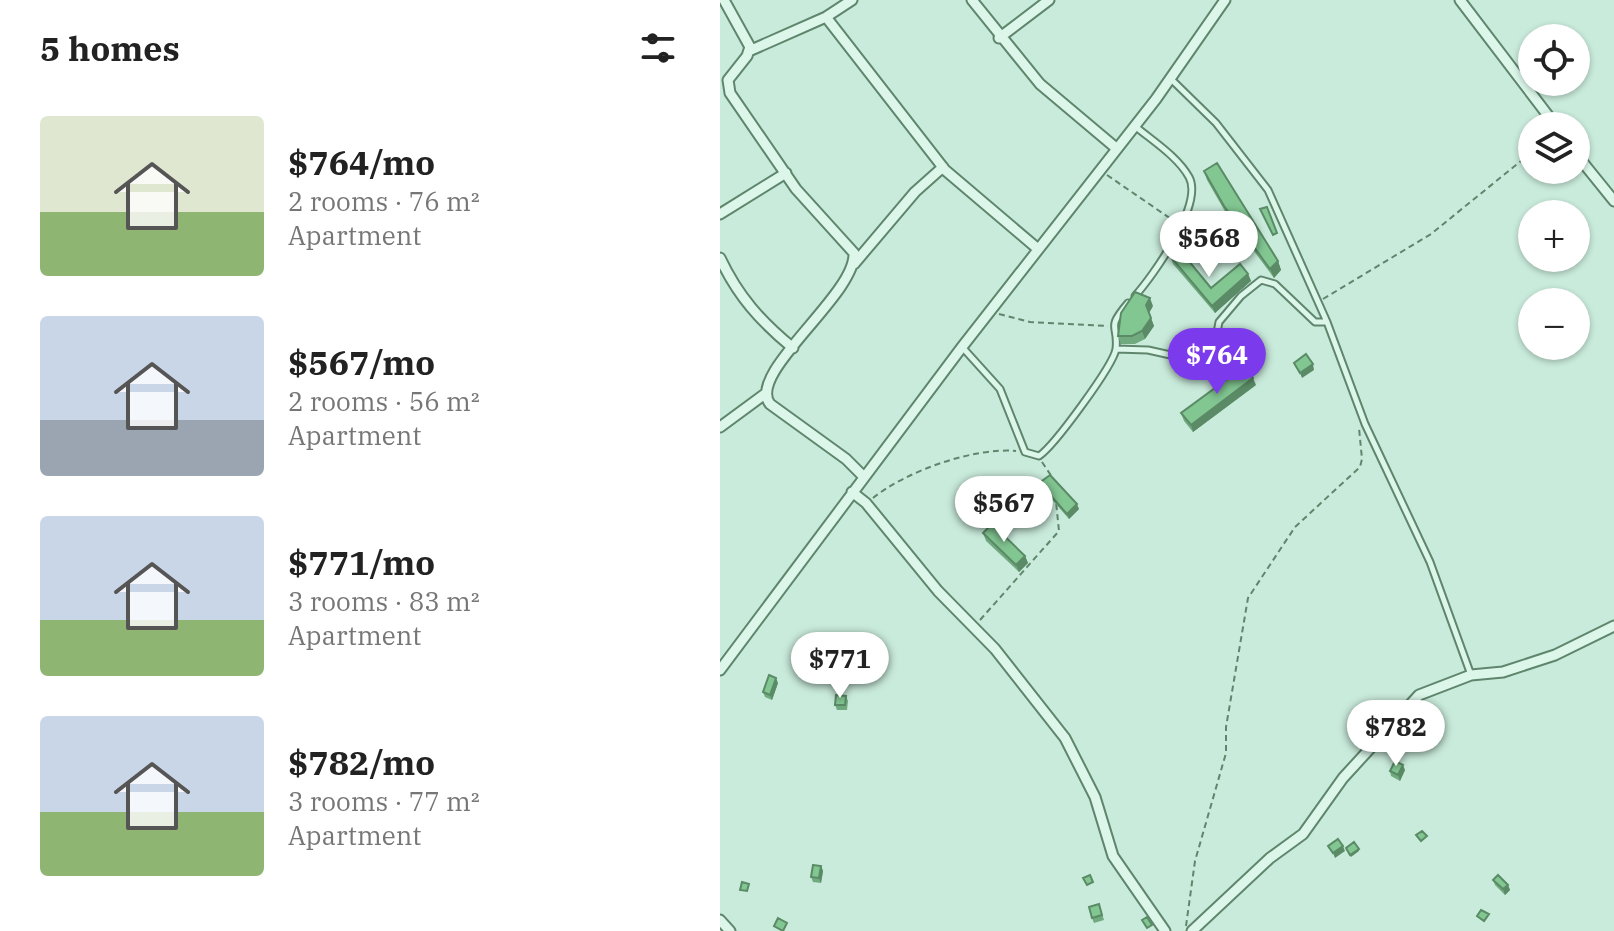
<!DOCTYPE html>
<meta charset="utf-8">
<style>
body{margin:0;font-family:"IBM Plex Serif",serif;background:#f2f2f2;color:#222;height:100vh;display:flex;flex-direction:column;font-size:30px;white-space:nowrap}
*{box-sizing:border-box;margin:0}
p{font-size:26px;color:#767676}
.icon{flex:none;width:44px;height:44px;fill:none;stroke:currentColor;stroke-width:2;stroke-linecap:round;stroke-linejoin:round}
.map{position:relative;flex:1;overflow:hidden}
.details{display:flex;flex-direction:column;background:#fff;width:720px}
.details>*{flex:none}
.controls{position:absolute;left:798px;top:24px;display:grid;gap:16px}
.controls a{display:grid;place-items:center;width:72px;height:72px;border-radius:50%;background:#fff;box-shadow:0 2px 6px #0004;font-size:40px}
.price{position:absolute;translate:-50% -68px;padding:0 18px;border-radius:28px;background:#fff;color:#222;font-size:26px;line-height:52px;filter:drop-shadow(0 2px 4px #0008)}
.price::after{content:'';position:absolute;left:50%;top:48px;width:24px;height:18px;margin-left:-12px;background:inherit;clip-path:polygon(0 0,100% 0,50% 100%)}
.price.current{background:#7c3aed;color:#fff}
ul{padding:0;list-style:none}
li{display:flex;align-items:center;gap:24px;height:200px;padding:0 40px}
li span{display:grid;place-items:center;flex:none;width:224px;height:160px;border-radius:8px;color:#555}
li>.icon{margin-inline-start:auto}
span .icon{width:96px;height:96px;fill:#fffc;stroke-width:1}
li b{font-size:34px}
h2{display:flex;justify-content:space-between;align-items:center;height:96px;padding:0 40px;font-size:34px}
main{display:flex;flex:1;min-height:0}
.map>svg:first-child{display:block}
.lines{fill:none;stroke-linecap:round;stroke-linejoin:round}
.lane-casing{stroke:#5f866d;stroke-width:9}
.street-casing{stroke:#5f866d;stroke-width:13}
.path{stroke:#5f866d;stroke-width:2;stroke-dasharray:6 4;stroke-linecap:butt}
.lane{stroke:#dcf7ea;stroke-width:5}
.street{stroke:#dcf7ea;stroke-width:9}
.wall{fill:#70aa7e}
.shaded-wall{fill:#5b8b66}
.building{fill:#82c692;stroke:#5b8b66;stroke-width:2}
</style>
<main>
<section class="details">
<h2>5 homes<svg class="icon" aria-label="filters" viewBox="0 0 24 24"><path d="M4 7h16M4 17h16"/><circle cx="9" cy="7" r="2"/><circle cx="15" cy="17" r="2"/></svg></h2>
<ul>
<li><span style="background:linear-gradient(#dfe7d0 60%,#8fb573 0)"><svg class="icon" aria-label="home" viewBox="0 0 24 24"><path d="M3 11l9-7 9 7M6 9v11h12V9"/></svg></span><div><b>$764/mo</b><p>2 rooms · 76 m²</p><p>Apartment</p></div></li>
<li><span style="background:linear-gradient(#c9d6e8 65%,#9aa5b1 0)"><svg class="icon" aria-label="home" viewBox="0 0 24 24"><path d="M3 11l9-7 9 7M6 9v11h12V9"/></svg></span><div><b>$567/mo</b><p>2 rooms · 56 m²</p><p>Apartment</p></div></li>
<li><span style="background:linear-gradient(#c9d6e8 65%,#8fb573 0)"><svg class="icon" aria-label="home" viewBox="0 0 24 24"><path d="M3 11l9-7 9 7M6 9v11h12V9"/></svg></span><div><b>$771/mo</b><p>3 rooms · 83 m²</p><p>Apartment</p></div></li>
<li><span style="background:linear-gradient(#c9d6e8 60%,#8fb573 0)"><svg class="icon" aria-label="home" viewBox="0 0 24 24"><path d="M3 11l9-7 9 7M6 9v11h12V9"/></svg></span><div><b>$782/mo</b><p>3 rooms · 77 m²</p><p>Apartment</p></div></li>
</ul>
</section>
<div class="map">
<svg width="894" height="931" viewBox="0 0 894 931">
<rect width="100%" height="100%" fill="#c9ebdb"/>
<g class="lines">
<defs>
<path id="lane" d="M451,79L496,123L548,190L607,322
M415,296C433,276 484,204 469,177C458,157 433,141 416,127
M243,348L280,389L305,452L319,456C334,446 393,366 396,349C399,324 385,330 408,303
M396,349L428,350L491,364L499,322L521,296L541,280L555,284L595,322H607L645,424L710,562L751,675"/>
<path id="street" d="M4,0L30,47L27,56L8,80L10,93L76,189L134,253C136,295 26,373 50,404L126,459L144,477
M252,0L320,84L396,148
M740,0L836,126
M106,17L225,170L318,249
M279,38L329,0
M29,51L106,17L132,0
M856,154L894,201
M0,214L66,173
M0,258C18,296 40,321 73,348
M134,264L195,192L223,167
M0,427L45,394
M132,492L146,503L218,591L275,649L345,738L375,797L393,856L445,931
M0,670L242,347L436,99L505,0
M0,920L10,931
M472,931L550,858L583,834L623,778L699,695L751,675L783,672L835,655L894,626"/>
</defs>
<use href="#lane" class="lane-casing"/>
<use href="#street" class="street-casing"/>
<path class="path" d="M387,175L454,221
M603,299L711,234L812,152
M279,314L310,322L388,326
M322,462L332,477
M153,498C185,472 253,447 296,451
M260,620L339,531L336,502
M466,926L475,861L506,753V727L528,598L575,527L640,467L642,459L639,428"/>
<use href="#lane" class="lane"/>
<use href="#street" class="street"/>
</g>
<path class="wall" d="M484,171L558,261L561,270L554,278L507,215L487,180Z
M450,256L491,288L528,274L531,281L495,313L453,264Z
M433,306L429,313L434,326L425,339L415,344H401L398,336Z
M536,385L473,432L464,421L461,413Z
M330,475L359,509L349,519L327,494L322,498L317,492L315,486Z
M263,533L305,556L308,563L299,572L266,541Z
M58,683L52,700L45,697L43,692Z
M126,696L128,701L127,710H117L115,705Z
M685,770L680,781L671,776L670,771Z
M101,866L103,871L101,883L93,882L91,877Z
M773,880L788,885L790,890L785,895L775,885Z
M379,904L384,920L374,923L372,918Z"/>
<path class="shaded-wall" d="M558,261L561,270L554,278L550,269Z
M528,274L531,281L495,313L492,306Z
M430,298L433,306L429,313L426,305Z
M431,318L434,326L425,339L422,331Z
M593,364L594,370L582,378L580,373Z
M533,378L536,385L473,432L471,425Z
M325,489L327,494L322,498L320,493Z
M357,504L359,509L349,519L347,514Z
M305,556L308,563L299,572L296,565Z
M56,678L58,683L52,700L50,695Z
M683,765L685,770L680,781L678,775Z
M623,846L625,851L615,858L613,853Z
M639,849V851L631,857L630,855Z
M101,866L103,871L101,883L99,878Z
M788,885L790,890L785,895L783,889Z"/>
<path class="building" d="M497,163L558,261L550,269L504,206L484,171Z
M547,207L557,233L553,235L540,209Z
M459,249L491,288L520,264L528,274L492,306L450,256Z
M415,292L430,298L426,305L431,318L422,331L412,336H398L401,313Z
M586,354L593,364L580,373L574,363Z
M525,366L533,378L471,425L461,413Z
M330,475L357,504L347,514L325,489L320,493L315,486Z
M272,524L305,556L296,565L263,533Z
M49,675L56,678L50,695L43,692Z
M116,695L126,696L125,705H115Z
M675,761L683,765L678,775L670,771Z
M702,831L707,836L701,841L696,835Z
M618,839L623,846L613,853L608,846Z
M634,842L639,849L630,855L626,848Z
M93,865L101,866L99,878L91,877Z
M370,875L373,882L367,885L363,878Z
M778,875L788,885L783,889L773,880Z
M22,882L29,884L27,891L20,890Z
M379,904L382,915L372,918L369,907Z
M761,910L769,914L764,921L757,916Z
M427,917L432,925L427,928L422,920Z
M58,918L67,923L63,931L54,926Z"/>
</svg>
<div class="controls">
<a><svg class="icon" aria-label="locate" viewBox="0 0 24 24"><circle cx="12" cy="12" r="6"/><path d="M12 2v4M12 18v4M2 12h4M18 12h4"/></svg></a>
<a><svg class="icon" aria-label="layers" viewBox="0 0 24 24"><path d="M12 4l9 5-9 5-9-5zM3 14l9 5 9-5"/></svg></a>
<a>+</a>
<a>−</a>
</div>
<b class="price" style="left:489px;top:279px">$568</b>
<b class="price current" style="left:497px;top:396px">$764</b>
<b class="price" style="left:284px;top:544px">$567</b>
<b class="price" style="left:120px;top:700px">$771</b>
<b class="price" style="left:676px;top:768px">$782</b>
</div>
</main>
